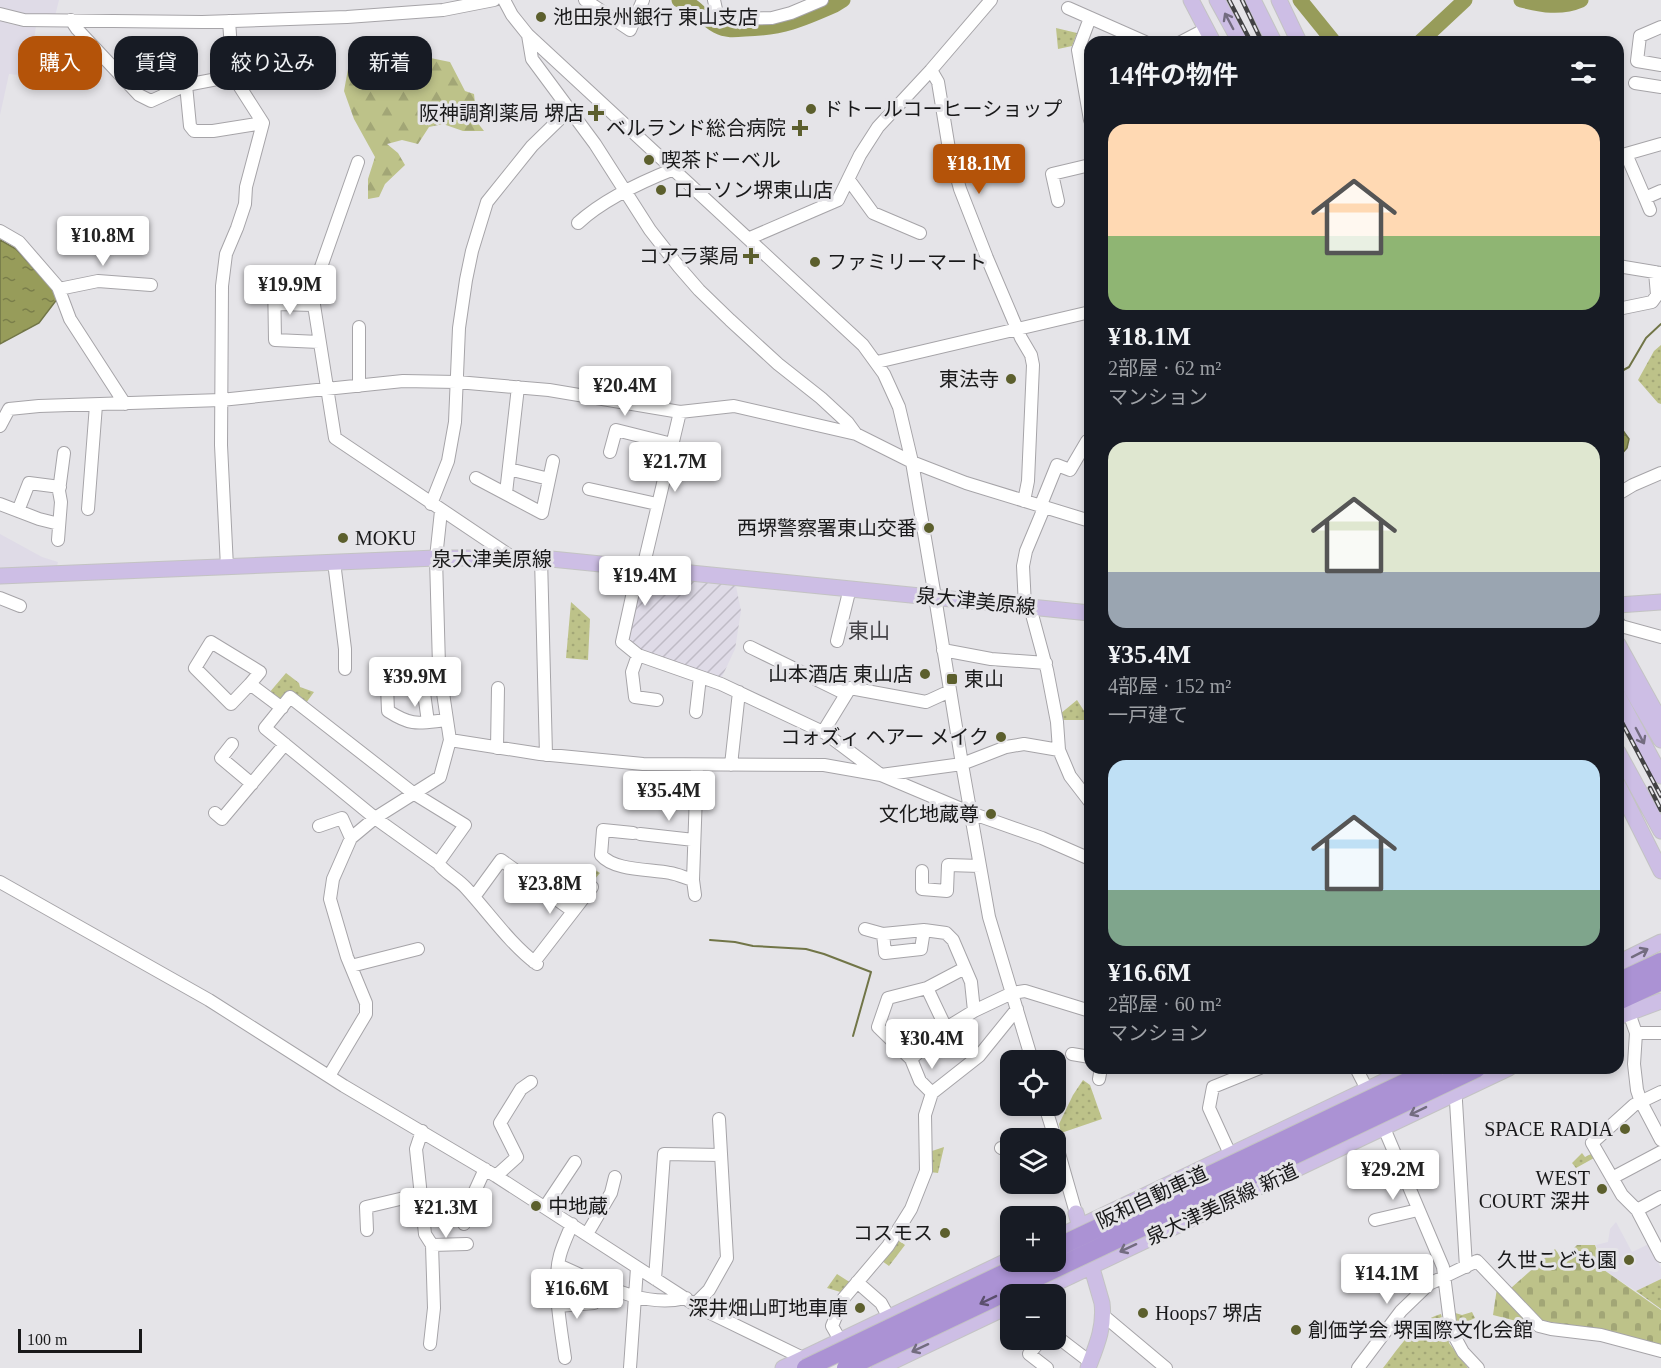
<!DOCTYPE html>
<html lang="ja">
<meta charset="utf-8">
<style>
body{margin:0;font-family:"Times New Roman","Noto Sans JP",serif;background:#242831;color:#f1f3f6;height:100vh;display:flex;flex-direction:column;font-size:22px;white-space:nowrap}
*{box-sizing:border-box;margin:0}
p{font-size:20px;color:#9ea1a6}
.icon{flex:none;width:33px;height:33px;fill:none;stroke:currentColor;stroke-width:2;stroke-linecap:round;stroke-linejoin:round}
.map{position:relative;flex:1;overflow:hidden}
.drawer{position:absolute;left:1084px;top:36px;width:540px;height:1038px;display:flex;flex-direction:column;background:#171b24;border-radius:18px;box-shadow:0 3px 9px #0003}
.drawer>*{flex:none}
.hud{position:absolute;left:18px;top:36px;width:570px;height:54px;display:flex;gap:12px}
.fabs{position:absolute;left:1000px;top:1050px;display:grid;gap:12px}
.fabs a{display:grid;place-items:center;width:66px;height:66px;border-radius:12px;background:#171b24;box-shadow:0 3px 9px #0003;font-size:30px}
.scale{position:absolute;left:18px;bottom:15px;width:124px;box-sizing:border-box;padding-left:6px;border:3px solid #19191a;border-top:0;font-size:16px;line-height:21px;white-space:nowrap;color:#19191a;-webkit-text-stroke:4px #e5e4e8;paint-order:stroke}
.price{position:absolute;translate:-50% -51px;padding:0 14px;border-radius:6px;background:#fff;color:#222;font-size:20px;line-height:39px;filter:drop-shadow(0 2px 3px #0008)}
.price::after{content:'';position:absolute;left:50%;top:36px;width:18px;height:14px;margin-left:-9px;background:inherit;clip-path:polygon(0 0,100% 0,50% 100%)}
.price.current{background:#b45309;color:#fff}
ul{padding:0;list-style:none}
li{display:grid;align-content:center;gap:12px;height:318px;padding:0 24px}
li span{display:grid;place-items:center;height:186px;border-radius:18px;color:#555}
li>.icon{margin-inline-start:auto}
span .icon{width:108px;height:108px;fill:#fffc;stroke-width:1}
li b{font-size:26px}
h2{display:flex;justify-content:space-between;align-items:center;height:72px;padding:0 24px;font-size:26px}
.pill{padding:0 21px;border-radius:18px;background:#171b24;box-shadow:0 3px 9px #0003;font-size:21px;line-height:54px}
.pill.current{background:#b45309;color:#fff}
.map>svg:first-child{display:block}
.built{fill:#dfdbe7}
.industrial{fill:url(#industrial-furrows)}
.green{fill:url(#green-dots)}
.forest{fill:url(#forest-firs)}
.cemetery{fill:url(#cemetery-stones)}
.water{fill:url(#water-ripples);stroke:#717547;stroke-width:1.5}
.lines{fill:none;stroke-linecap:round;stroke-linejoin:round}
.stream{stroke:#717547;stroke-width:2}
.river{stroke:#979c5a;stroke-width:15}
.minor-casing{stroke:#a6a4a8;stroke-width:14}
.major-casing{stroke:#c3c3c3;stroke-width:17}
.highway-casing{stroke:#c3c3c3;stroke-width:20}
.minor{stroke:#fff;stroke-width:12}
.major{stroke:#cdbee5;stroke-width:15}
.highway{stroke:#ab92d4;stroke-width:18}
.rail-casing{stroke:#424244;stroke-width:4.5}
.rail{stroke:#e5e4e8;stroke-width:2;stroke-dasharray:7;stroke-linecap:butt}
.highway-bridge-casing{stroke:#c3c3c3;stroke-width:20;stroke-linecap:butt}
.highway-bridge{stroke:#ab92d4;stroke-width:18}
.oneway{stroke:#736c80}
.oneway2{stroke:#5b4f6e}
.poi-dot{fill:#5c5f2d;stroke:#e5e4e8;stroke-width:2}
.labels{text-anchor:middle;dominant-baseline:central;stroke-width:6;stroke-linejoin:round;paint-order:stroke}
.poi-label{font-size:20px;fill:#19191a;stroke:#e5e4e8;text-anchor:end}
.street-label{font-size:20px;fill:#19191a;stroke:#e5e4e8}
.neighbourhood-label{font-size:21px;fill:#444347;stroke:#e5e4e8}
</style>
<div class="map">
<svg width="1661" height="1368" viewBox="0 0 1661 1368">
<defs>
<pattern id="industrial-furrows" width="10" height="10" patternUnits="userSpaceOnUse" patternTransform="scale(1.5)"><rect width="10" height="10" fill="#dfdbe7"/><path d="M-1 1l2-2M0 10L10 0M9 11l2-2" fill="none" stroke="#bfbbc6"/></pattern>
<pattern id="green-dots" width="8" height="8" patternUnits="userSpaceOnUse" patternTransform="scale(1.5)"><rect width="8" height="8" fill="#bdc289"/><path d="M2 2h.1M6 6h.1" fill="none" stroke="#a2a676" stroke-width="1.8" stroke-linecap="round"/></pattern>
<pattern id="forest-firs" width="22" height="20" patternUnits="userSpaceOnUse" patternTransform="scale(1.5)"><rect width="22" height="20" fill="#bdc289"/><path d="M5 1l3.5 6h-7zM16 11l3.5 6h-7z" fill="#a2a676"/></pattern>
<pattern id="cemetery-stones" width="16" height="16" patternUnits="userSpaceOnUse" patternTransform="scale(1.5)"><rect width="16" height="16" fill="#bdc289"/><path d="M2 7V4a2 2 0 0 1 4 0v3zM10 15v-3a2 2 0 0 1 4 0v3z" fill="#a2a676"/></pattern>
<pattern id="water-ripples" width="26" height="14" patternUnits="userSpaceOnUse" patternTransform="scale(1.5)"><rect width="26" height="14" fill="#979c5a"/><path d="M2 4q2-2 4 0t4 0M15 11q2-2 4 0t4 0" fill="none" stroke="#7a7e4a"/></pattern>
</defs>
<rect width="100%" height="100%" fill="#e5e4e8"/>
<path class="built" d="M0,0H59L55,16H23L0,9Z
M0,21L13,25L36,26L29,76L9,74L0,115Z
M0,534L42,557L58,562L56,569L0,570Z
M1616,1222L1632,1252L1649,1244L1661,1268V1279L1636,1291L1604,1270L1596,1245L1608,1242L1610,1229Z"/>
<path class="industrial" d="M642,572L735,581L741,611L735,649L720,681L639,653L627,643Z"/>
<path class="green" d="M1056,28L1077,33L1072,46L1058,49Z
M1661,345V404L1658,403L1638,380L1654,351Z
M571,602L590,619L588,660L566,658Z
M286,673L299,683L300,687L314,692L306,703L291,691L283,700L278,701L269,693Z
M1077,700L1090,720H1063L1060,714Z
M561,866L591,867L600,873L594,880L592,878L585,887L559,868Z
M915,1019L918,1023L899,1042L894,1038L899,1022Z
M1083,1080L1090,1085L1102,1119L1061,1133L1059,1124L1073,1095Z
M944,1147L938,1173L931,1172L932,1151Z
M1582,1153L1585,1157L1591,1154L1594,1158L1576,1168L1572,1163Z
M897,1239L905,1245L889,1266L882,1261Z
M837,1274L851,1283L844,1293L827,1288Z
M1661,1279V1309L1636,1291Z
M1452,1312L1462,1315L1472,1312L1475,1318L1458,1326L1454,1324Z
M1441,1314L1449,1343L1468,1368H1383C1399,1348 1415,1321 1441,1314Z"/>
<path class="forest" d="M401,52L450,62L465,91L474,94L477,122L484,131H463L443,124L429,127L418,144L402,140L387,144L398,153L405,165L385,184L379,197L368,199V179L375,157L354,119L344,91L348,69L371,57Z"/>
<path class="cemetery" d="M1577,1245H1595L1604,1270L1661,1310V1345L1610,1331L1543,1321L1511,1288L1555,1249L1566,1264L1573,1249Z
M1497,1288L1528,1324L1493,1315Z"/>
<path class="water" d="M0,240L16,249L54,291L58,298L39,323L0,344Z
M1619,425L1629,439L1627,448L1619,457Z"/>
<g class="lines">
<path class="stream" d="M1618,373L1629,367L1646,338L1661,324
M710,940L735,942L753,946L806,949L824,954L871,972L853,1036"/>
<path class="river" d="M679,0C696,4 702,18 717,26C726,31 735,30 745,29C783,28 801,20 835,5L843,0
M1300,0L1334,42
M1521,0C1542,5 1560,9 1581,0
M1420,42L1465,0"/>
<defs>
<path id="minor" d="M504,0L512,15L528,35L863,345L884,374L899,407L912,462L935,597L962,764L989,917L1032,1060
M585,0L630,30L643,0
M714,0L717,14L727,19L772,18L791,13L822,0
M1068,8L1145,42
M0,14L24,20L202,22L347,17L443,10L494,0
M1090,18L1078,50L1090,120
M71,20L77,29L139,95L151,101L186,85L233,76
M1661,27L1640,36L1637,61L1661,65
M528,35L532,59L595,144L650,230L679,267L699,290L730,320L778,364L821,398L848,423L856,434
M1181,42L1206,29
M931,70L938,82L949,149L960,189L987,258L1021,338L1031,355L1033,365L1028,481L1024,501
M1635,83L1661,87
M186,85L190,126L194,131H213L263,123
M1661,144L1626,154L1645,198L1661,191
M358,162L314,287V305L335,438L512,557
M849,180L873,213L920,233
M1645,198L1650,210
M1058,201L1052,174L1090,165
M578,223C604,199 641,182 674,169
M0,231L19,242L58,287L70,319L125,404
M750,238L838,200L860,155L878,127L931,70L991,0
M1618,266L1661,273
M274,277L275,340L319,342
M59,289L98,281L151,285
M276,304L314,305
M1618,309L1652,302L1657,295L1655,272
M877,362L1090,312
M359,386V327
M0,426L9,409L39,406L221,400L403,381L457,382L549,390L680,412L734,406L856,434L912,462L966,483L1090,521
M610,452L616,430L672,444
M509,469L549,479
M476,478L542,513L553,461
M589,489L657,504
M506,493L518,387
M1618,494L1633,485L1661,473
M0,504L39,519L59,524
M431,504L448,461L455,422L459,328L466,280L472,251L487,202L532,146L569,110
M1040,507L1057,465L1070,470L1087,441
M88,509L96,405
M18,511L29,483L60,487
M58,540L61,502L59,491L64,453
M541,558L546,755
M334,562L345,649V669
M227,567L221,445L222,286L226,254L237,228L245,204L246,187L263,123L233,76L229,21
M636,568L635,583L622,642L638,655L721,684L825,733L881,775L971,813L1042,838L1090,859
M643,568L680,412
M0,598L20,606
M1025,606L1023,566L1026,551L1044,508
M1030,607L1047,670L1057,722L1059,750L1070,776L1090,802
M1618,622L1621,626L1661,637
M837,641L850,588
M750,647L846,694
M943,650L991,659L1046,663
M638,655L632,672L635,697L657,700
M420,664L428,722
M406,665L439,664
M250,684L260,672L211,642L195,668L231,704L250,684L282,708
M387,686L388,711C413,727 419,723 447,720
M290,697L413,793L465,825L438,863L375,818L265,728Z
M696,712L700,677
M823,732L850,688L926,702L950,691
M450,740L540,754L643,764L824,765L881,775L962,764L1006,747L1024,744L1059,750
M232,744L221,758L252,784
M497,748L498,688
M731,765L739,692
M215,813L222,819L285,744
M319,826L342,818L351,838
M633,833L603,830L601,855C614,871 651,869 670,873C678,874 685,878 693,880
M640,834L694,840
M438,863C445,873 457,878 466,888C489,913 510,944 537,964
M922,871V889L947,891L948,865L980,866
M0,882L209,1000L344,1086L496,1176L700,1308L809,1361
M695,895L693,880L697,765
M474,897L501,860L573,911
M865,929L883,934L924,930L946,933L953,940L965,968
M883,934L885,953L921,949L924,930
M534,962L592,887
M351,966L418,949
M927,988L965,968L971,982L974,1011
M1629,1013L1636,1033L1634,1064L1637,1090L1641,1102L1661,1140
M946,1028L927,988L888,998L878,1027L911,1059L946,1028L974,1011L1012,993L1025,991L1090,1011
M1636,1033H1661
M1072,1054L1090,1057
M911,1059L920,1081L932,1093
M1356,1068L1371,1097
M1454,1068L1466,1267
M329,1076L366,1014V1003L347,957L330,899L333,879L351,838L375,818L440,777L450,740L439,666L436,558L441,511
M1099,1079L1101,1068
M1661,1092L1634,1105L1592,1143L1622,1195L1637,1210L1661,1256
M1045,1106L1055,1138
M1381,1121L1443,1267L1451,1330L1463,1352L1478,1368
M422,1131L416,1149L425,1234L432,1245L434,1308L430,1344
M1056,1143L1076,1213
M1001,1148L1011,1151
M1230,1154L1209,1108L1213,1087L1260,1068
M496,1176L517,1157L500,1123L521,1089L531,1082
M1612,1178L1661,1152
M545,1207L575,1162
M423,1209L466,1217
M1637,1210L1661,1197
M1375,1220L1418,1210
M464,1224L470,1202L485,1169
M367,1230L366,1207L421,1194
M587,1234L611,1193L615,1177
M432,1245L467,1244
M558,1265C598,1282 642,1309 686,1298
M655,1279L664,1154L721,1155
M857,1282L881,1303L888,1316
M695,1304L709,1290L727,1258L719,1119
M558,1306L594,1303
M1104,1316L1166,1368
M1056,1336L1090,1362
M840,1340L832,1326L843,1299L888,1246L911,1209L926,1171L925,1115L932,1093L979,1056L1017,1009
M1041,1340L1029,1354L1047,1368
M565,1358C561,1329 552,1283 560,1255C563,1244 568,1234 572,1224
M630,1368L637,1268
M1358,1368L1401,1311L1429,1284L1477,1261L1539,1326L1551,1329L1601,1335L1661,1351"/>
<path id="major" d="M1191,0L1213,42
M1217,0L1240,42
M1253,0L1274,42
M1279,0L1299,42
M0,576L436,558H541L1090,613
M1618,605L1661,602
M1618,644L1661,722
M1618,666L1661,740
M1618,696L1661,776
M1618,752L1661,831
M1618,785L1661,871
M1618,963L1661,942
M1618,1017L1661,1001
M1076,1213L1102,1303C1105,1327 1096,1347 1088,1368
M1056,1238L1412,1068
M1033,1294L1509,1068
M783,1368L1011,1259
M879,1368L1011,1305"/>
<path id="highway" d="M1618,982L1661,962
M1618,1001L1661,981"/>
</defs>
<use href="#minor" class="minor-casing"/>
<use href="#major" class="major-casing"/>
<use href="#highway" class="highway-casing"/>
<use href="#minor" class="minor"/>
<use href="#major" class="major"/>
<use href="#highway" class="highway"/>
<defs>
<path id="rail" d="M1229,0L1251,42
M1242,0L1262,42
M1618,715L1661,796
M1650,788L1661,810"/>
</defs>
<use href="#rail" class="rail-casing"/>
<use href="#rail" class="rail"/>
<defs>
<path id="highway-bridge" d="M1056,1248L1436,1068
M806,1368L1028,1262
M846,1368L1477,1068"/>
</defs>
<use href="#highway-bridge" class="highway-bridge-casing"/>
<use href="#highway-bridge" class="highway-bridge"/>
</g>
<defs><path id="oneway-shaft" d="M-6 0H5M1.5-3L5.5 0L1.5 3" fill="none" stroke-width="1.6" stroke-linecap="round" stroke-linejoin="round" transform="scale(1.5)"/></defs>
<g class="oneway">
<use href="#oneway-shaft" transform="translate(1229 21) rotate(-118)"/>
<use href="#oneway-shaft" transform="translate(1640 736) rotate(62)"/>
<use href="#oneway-shaft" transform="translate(1640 953) rotate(-27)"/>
<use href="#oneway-shaft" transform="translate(1418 1111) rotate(154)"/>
<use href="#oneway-shaft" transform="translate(1128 1248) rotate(155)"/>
<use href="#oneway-shaft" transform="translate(920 1348) rotate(155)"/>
</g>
<use class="oneway2" href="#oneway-shaft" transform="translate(988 1300) rotate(154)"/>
<g class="poi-dot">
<circle cx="541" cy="17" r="6"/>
<circle cx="811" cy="109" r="6"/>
<path d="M593 104h6v6h6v6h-6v6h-6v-6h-6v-6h6z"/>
<path d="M797 119h6v6h6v6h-6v6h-6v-6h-6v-6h6z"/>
<circle cx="649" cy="160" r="6"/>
<circle cx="661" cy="190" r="6"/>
<path d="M748 247h6v6h6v6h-6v6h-6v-6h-6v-6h6z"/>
<circle cx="815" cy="262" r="6"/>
<circle cx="1011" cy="379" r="6"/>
<circle cx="929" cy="528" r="6"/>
<circle cx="343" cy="538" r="6"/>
<circle cx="925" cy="674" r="6"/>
<rect x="946" y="673" width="12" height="12" rx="3"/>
<circle cx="1001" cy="737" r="6"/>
<circle cx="991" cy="814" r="6"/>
<circle cx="1625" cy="1129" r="6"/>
<circle cx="1602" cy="1189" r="6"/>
<circle cx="536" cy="1206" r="6"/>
<circle cx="945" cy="1233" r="6"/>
<circle cx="1629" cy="1260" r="6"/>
<circle cx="860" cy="1308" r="6"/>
<circle cx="1143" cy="1313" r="6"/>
<circle cx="1296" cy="1330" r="6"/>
</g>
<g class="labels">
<g class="poi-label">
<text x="553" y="17" text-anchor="start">池田泉州銀行 東山支店</text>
<text x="823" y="109" text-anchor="start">ドトールコーヒーショップ</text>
<text x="584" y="113">阪神調剤薬局 堺店</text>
<text x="786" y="128">ベルランド総合病院</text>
<text x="661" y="160" text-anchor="start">喫茶ドーベル</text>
<text x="673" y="190" text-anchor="start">ローソン堺東山店</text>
<text x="739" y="256">コアラ薬局</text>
<text x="827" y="262" text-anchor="start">ファミリーマート</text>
<text x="999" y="379">東法寺</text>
<text x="917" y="528">西堺警察署東山交番</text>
<text x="355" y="538" text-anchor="start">MOKU</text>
<text x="913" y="674">山本酒店 東山店</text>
<text x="964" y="679" text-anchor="start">東山</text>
<text x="989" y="737">コォズィ ヘアー メイク</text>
<text x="979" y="814">文化地蔵尊</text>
<text x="1613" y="1129">SPACE RADIA</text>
<text x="1590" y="1178">WEST<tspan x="1590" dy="23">COURT 深井</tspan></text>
<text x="548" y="1206" text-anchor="start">中地蔵</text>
<text x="933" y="1233">コスモス</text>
<text x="1617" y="1260">久世こども園</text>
<text x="848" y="1308">深井畑山町地車庫</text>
<text x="1155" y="1313" text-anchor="start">Hoops7 堺店</text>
<text x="1308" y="1330" text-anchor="start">創価学会 堺国際文化会館</text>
</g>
<g class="street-label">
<text x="492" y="559">泉大津美原線</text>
<text transform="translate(976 601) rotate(6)">泉大津美原線</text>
<text transform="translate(1152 1197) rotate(-25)">阪和自動車道</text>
<text transform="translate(1222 1204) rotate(-25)">泉大津美原線 新道</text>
</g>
<g class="neighbourhood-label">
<text x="869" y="631">東山</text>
</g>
</g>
</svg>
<div class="fabs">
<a><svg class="icon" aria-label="locate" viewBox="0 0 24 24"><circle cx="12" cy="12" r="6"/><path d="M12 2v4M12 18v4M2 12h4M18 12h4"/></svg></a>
<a><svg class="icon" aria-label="layers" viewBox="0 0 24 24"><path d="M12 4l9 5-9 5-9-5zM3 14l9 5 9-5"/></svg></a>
<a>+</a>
<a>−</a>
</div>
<div class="scale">100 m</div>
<b class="price current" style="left:979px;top:195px">¥18.1M</b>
<b class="price" style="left:103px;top:267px">¥10.8M</b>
<b class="price" style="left:290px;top:316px">¥19.9M</b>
<b class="price" style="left:625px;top:417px">¥20.4M</b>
<b class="price" style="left:675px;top:493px">¥21.7M</b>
<b class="price" style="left:645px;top:607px">¥19.4M</b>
<b class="price" style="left:415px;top:708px">¥39.9M</b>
<b class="price" style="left:669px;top:822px">¥35.4M</b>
<b class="price" style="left:550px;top:915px">¥23.8M</b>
<b class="price" style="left:932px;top:1070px">¥30.4M</b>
<b class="price" style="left:1393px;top:1201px">¥29.2M</b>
<b class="price" style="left:446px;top:1239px">¥21.3M</b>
<b class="price" style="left:1387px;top:1305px">¥14.1M</b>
<b class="price" style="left:577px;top:1320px">¥16.6M</b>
<div class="hud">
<a class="pill current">購入</a>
<a class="pill">賃貸</a>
<a class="pill">絞り込み</a>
<a class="pill">新着</a>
</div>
<section class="drawer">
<h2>14件の物件<svg class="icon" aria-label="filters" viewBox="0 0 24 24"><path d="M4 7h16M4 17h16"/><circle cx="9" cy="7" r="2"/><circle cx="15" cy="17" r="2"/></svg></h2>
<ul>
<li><span style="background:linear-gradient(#ffd9b3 60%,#8fb573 0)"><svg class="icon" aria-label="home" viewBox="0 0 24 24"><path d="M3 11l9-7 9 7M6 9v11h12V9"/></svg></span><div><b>¥18.1M</b><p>2部屋 · 62 m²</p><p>マンション</p></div></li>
<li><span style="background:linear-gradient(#dfe7d0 70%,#9aa5b1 0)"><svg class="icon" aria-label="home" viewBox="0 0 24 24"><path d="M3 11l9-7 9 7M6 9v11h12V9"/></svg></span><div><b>¥35.4M</b><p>4部屋 · 152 m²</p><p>一戸建て</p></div></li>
<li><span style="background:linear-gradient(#bfe0f5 70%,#7fa58c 0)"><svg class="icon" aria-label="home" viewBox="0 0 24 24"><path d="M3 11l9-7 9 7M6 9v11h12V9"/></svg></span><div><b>¥16.6M</b><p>2部屋 · 60 m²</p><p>マンション</p></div></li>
</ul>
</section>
</div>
